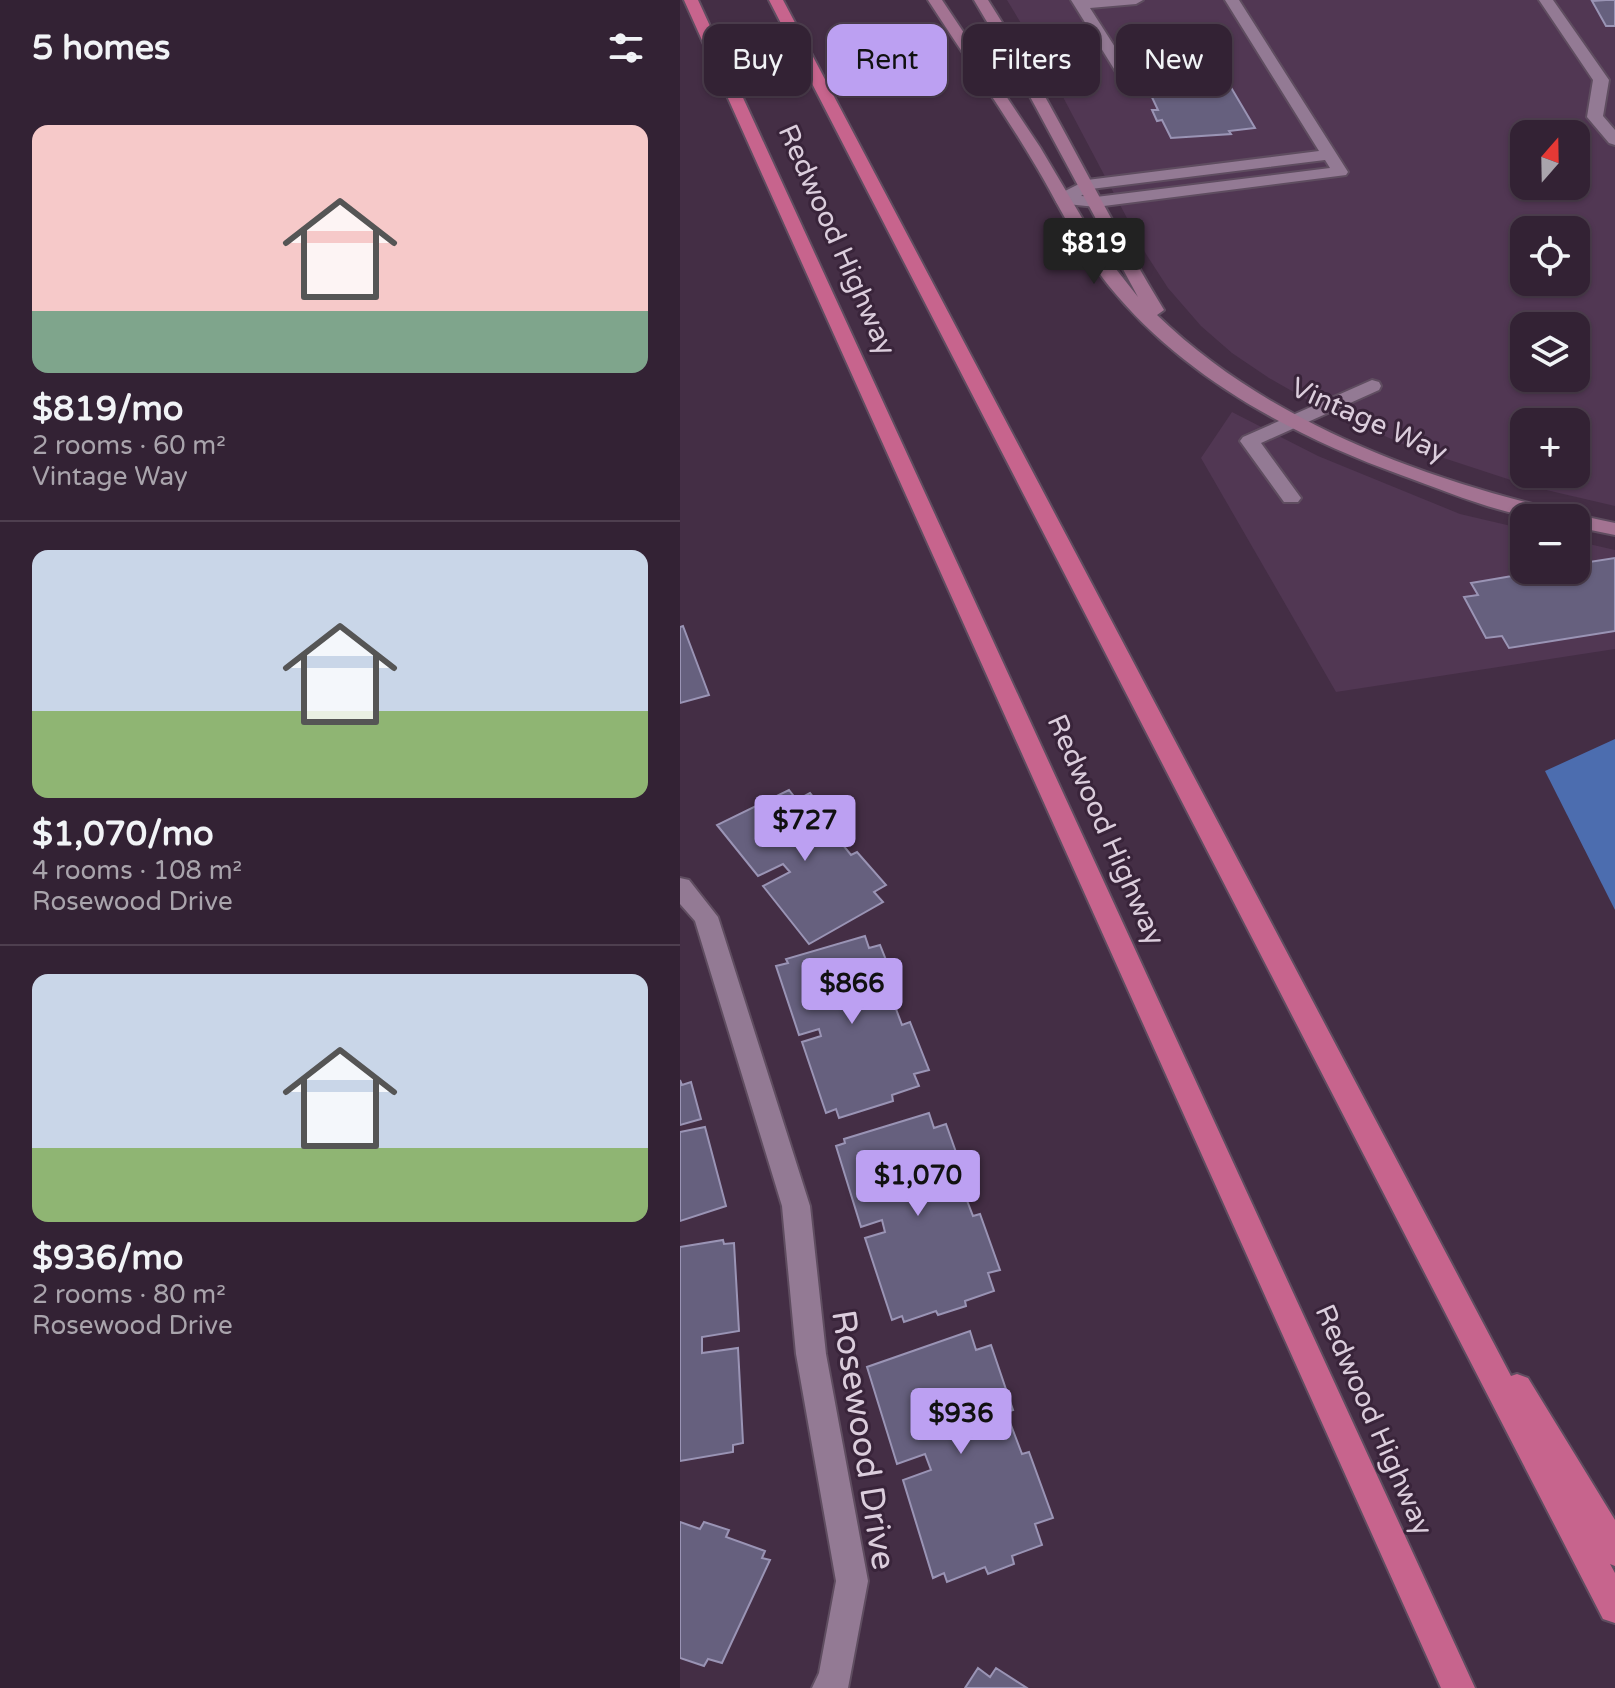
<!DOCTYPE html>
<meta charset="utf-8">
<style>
body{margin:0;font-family:"Varela Round",sans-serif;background:#3e2f40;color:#f1f3f6;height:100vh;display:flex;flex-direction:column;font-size:30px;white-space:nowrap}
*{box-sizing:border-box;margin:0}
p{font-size:26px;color:#a9a4ac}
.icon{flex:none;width:44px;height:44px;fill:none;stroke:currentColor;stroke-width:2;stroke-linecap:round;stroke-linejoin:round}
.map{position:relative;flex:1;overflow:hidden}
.panel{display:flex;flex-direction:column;background:#332234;width:680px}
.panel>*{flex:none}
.guide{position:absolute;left:24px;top:24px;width:760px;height:72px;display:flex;gap:16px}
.needle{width:52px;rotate:20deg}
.controls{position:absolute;left:830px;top:120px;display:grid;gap:16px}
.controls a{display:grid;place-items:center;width:80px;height:80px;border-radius:16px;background:#332234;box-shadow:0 2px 6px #0004,0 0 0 2px #4e3f4f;font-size:40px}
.price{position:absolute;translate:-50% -68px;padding:0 18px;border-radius:8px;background:#bca0f2;color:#111;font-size:26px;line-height:52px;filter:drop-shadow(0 2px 4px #0008)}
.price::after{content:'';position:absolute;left:50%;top:48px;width:24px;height:18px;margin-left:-12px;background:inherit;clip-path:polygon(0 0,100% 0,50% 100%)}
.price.on{background:#222;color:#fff}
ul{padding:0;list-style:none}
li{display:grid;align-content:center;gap:16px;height:424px;padding:0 32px}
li+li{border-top:2px solid #4e3f4f}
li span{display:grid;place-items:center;height:248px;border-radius:16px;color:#555}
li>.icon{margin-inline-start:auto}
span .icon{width:144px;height:144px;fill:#fffc;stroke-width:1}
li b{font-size:34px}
h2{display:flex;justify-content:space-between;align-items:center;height:96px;padding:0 32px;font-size:34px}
.pill{padding:0 28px;border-radius:16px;background:#332234;box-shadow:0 2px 6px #0004,0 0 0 2px #4e3f4f;font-size:28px;line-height:72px}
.pill.on{background:#bca0f2;color:#111}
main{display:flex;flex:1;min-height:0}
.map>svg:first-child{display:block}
.built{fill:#513753;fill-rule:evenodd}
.water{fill:#4c6daf}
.building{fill:#66607e;stroke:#9a94b5;stroke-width:2}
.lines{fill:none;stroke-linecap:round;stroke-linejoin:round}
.lane-casing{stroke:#5f4d60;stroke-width:4}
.street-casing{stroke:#5f4d60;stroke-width:4}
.secondary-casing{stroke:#5f4d60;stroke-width:4}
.highway-casing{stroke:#5f4d60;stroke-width:4}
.lane{fill:#937a94;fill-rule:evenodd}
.street{fill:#937a94;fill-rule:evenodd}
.secondary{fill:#a37392;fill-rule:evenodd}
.highway{fill:#c7648d;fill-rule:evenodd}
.labels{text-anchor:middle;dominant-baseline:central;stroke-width:6;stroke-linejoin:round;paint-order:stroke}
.street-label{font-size:28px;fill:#dbcddc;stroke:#39243a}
.near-street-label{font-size:34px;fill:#dbcddc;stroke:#39243a}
</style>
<main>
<section class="panel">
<h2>5 homes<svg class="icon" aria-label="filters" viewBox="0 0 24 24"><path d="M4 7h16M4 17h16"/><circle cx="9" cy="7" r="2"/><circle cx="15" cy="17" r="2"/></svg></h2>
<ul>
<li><span style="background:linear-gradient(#f6c9c9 75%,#7fa58c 0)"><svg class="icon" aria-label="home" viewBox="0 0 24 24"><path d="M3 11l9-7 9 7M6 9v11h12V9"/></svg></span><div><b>$819/mo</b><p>2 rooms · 60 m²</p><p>Vintage Way</p></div></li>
<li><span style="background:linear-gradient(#c9d6e8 65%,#8fb573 0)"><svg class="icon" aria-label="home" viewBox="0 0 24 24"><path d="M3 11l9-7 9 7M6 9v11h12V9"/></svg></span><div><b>$1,070/mo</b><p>4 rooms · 108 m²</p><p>Rosewood Drive</p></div></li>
<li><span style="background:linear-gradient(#c9d6e8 70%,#8fb573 0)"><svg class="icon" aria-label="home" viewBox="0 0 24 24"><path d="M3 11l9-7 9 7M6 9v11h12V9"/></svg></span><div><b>$936/mo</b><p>2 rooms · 80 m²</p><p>Rosewood Drive</p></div></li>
</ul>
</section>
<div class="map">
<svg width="935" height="1688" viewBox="0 0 935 1688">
<rect width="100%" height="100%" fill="#442e45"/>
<path class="built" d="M327,0H935V506L849,486L727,446L638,406L589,378L552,353L521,326L488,288L466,254L365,63ZM844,134H896V186H844ZM844,230H896V282H844ZM844,326H896V378H844ZM844,422H896V474H844Z
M552,412L638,456L780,514L844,529V570H896V541L935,550V649L656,692L521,458Z"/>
<path class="water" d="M935,739V910L865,771Z"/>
<path class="building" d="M926,0H935V26H926L912,1Z
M528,81L531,86L549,84L575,128L549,131L551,134L491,138L482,120L477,121L472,110H478L470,93L488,91L485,86Z
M935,558V631L829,648L822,636L806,638L784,597L798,595L791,583L838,575L835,570H896V564Z
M3,626L29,695L0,703V627Z
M109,790L117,800L130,793L157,826L150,829L171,855L177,852L206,885L194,892L203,902L129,944L83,886L110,872L103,864L78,876L37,825Z
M185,936L189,948L200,945L218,990L210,993L222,1025L230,1022L249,1070L234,1074L239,1086L212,1095L213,1101L159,1118L156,1109L146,1113L122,1042L141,1036L139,1029L119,1035L96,966L108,963L106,959Z
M0,1080L2,1085L11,1082L21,1119L0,1125Z
M249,1113L254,1128L266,1124L287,1183L281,1185L293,1216L300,1214L320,1270L308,1273L314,1291L285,1301L286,1306L258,1315L256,1311L224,1322L222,1316L212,1320L185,1238L205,1232L202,1220L181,1227L156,1146L165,1143L164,1139Z
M25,1127L46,1206L0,1221V1132Z
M43,1240L44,1244L54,1243L59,1331L22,1337V1353L58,1348L63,1443L53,1445V1452L0,1461V1247Z
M290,1331L296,1350L311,1345L333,1410L326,1412L342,1454L349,1452L373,1518L355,1524L362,1545L332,1556L334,1564L308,1574L305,1567L267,1582L264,1573L253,1578L223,1480L251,1470L245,1454L217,1464L187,1367Z
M0,1522L20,1529L24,1522L49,1530L46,1537L85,1551L82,1558L90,1560L42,1663L28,1659L24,1666L0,1658Z
M298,1668L310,1677L316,1668L347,1688H285Z"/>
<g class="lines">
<defs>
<path id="lane" d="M391,0H463L456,4L410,8L449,69L446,72H436Z
M545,0H559L668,172L666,175L416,207L377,203L375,199L377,195L407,180L639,151ZM645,160L650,168L416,197L401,196L411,189Z
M859,0H873L929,80L923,116L935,130V145L929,143L907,117L913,80Z
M692,380L699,382L701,386L699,390L581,443L621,498L618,502H604L560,441L563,437Z"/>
<path id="street" d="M0,878L9,880L38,917L130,1206L146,1354L188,1581L168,1688H132L139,1673L156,1581L116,1354L102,1206L15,921L0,904Z"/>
<path id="secondary" d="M248,0H262L360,147L421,250L458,297L339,76L294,0H308C372,100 422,209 484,310L477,315C599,433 774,490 935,523V535L896,527V518C884,518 871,519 860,518C816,513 763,490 721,475C613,436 503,377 429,286C400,250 380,207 357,168C323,110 284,56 248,0Z"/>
<path id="highway" d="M4,0H18L795,1688H761Z
M89,0H103L831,1376L837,1374L848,1378L935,1520V1566L930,1564L935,1573V1623L923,1619Z"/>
</defs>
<use href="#lane" class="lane-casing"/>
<use href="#street" class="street-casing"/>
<use href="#secondary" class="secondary-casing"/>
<use href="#highway" class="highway-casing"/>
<use href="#lane" class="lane"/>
<use href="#street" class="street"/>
<use href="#secondary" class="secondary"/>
<use href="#highway" class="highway"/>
</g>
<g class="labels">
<g class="street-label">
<text transform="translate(157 240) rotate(66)">Redwood Highway</text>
<text transform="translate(689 420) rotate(24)">Vintage Way</text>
<text transform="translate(426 830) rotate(66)">Redwood Highway</text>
<text transform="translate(694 1420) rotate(66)">Redwood Highway</text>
</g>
<g class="near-street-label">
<text transform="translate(183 1440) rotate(81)">Rosewood Drive</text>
</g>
</g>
</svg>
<div class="controls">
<a><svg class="needle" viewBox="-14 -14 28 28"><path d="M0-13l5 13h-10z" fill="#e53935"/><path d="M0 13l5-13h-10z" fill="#a9a4ac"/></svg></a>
<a><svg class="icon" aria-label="locate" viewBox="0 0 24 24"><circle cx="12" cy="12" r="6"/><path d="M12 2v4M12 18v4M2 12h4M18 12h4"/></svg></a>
<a><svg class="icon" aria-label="layers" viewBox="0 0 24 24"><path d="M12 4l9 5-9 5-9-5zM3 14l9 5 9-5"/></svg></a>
<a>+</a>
<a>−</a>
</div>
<b class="price on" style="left:414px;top:286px">$819</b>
<b class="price" style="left:125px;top:863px">$727</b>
<b class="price" style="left:172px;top:1026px">$866</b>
<b class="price" style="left:238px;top:1218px">$1,070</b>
<b class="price" style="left:281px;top:1456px">$936</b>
<div class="guide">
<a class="pill">Buy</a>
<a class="pill on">Rent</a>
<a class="pill">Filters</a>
<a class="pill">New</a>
</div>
</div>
</main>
